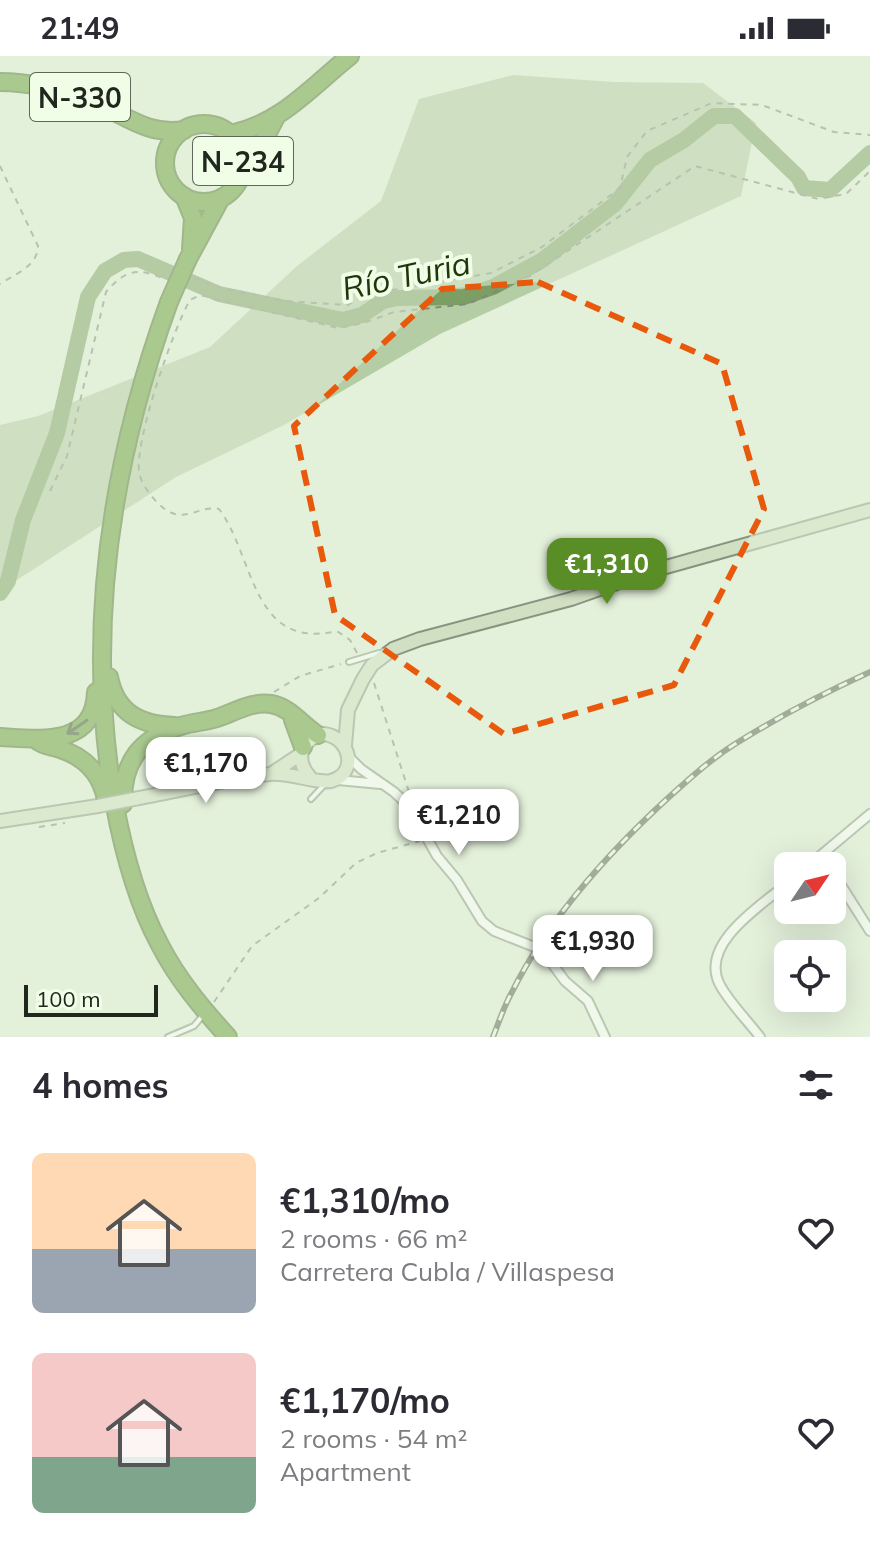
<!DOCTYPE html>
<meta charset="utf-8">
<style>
body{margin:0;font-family:Mulish,sans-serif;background:#f7f7f7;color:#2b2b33;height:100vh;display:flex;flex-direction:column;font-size:30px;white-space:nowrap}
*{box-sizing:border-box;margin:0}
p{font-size:26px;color:#7c7c81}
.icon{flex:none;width:44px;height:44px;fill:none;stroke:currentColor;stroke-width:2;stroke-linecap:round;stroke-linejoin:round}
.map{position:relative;height:981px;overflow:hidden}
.drawer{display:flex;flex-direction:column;background:#fff;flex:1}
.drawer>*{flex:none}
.needle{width:52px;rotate:55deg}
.controls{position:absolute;left:774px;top:796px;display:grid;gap:16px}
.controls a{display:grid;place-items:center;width:72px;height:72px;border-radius:12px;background:#fff;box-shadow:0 8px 32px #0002;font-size:40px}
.scale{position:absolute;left:24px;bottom:20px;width:134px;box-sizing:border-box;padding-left:8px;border:4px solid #21261e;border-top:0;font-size:22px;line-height:28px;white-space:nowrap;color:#21261e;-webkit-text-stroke:6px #f0fde7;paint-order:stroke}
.price{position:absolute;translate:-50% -68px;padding:0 18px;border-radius:16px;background:#fff;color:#222;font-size:26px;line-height:52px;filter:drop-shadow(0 2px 4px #0008)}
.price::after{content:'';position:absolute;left:50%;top:48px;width:24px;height:18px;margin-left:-12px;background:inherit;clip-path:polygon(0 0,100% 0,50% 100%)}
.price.active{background:#598d25;color:#fff}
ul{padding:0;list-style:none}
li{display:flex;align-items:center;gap:24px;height:200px;padding:0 32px}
li span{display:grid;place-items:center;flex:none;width:224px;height:160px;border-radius:12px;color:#555}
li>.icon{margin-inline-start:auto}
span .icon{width:96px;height:96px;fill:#fffc;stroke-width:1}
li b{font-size:34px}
h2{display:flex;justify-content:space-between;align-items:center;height:96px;padding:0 32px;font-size:34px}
.status{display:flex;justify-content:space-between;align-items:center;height:56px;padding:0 40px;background:#fff;direction:ltr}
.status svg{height:22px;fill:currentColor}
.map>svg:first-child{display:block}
.green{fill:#b5cda4}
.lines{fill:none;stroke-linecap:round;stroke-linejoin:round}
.river{stroke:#7c9d63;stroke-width:16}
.lane-casing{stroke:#889480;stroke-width:8}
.street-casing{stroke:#889480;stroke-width:12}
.secondary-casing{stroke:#889480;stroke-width:16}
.highway-casing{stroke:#4d712c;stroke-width:20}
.path{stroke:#81897b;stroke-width:2;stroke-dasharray:6 6;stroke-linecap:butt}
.lane{stroke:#fff;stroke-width:4}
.street{stroke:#fff;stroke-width:8}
.secondary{stroke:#d1e0c2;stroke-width:12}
.highway{stroke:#659934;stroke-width:16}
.rail-casing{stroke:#535a4e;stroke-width:6}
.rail{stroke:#f0fde7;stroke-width:3;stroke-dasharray:9;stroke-linecap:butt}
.secondary-bridge-casing{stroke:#889480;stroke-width:16;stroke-linecap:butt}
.highway-bridge-casing{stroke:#4d712c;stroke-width:20;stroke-linecap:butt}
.secondary-bridge{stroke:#d1e0c2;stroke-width:12}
.highway-bridge{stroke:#659934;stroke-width:16}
.oneway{stroke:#394e26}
.marked{fill:none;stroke:#e8590c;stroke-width:6;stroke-dasharray:16 10;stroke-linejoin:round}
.labels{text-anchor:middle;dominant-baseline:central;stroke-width:8;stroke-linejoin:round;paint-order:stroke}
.shield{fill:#f0fde7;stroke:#5f665a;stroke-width:2}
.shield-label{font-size:28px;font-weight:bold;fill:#21261e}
.water-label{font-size:32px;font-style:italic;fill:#1f350a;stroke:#f0fde7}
</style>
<div class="status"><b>21:49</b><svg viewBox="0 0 49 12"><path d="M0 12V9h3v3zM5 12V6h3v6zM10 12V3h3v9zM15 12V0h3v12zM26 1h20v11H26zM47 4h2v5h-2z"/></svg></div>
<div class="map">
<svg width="870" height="981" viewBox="0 0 870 981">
<rect width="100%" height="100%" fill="#e3f0da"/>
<path class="green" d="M513,19L614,26L703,27L756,67L741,140L440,278L284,369L176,421L0,535V369L38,360L210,291L297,210L381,145L419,43Z"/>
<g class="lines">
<path class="river" d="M0,537L8,525L23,464L57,377L88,241L105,215L124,204L138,203L219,238L343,264L362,259L383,245L398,242L464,241L493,231L541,205L615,148L650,104L684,84L714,60H735L798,121L804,132L830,134L870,97"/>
<defs>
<path id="lane" d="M349,606L379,597
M311,743L325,728
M168,981L194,970L204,958"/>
<path id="street" d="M349,701L361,713L394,736L409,750L437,800L457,824L482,865L494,875L542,894L565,925L588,945L605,981
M338,724L380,728
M822,799L829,810
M808,810L870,758
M832,815L870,875
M760,981C748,965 727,944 719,927C700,887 763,848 788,827"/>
<path id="secondary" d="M345,689L348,654L363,623L372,609L393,593L420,583L571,543L648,516L870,454
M271,718L301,698
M134,743C178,735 226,723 270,718C288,716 320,728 331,725C359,717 350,681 324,678C301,682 294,704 310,721
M0,765L98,750"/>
<path id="highway" d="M0,26C31,26 62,34 91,45C125,58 146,80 184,74
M165 107a39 39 0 1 1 78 0a39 39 0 1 1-78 0Z
M231,78C282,67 311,31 350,0
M243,113L262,88L276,61
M184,140L193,162L191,193
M188,203L221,142
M169,246C111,406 85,576 114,745C123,794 136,845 160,889C178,924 202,952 228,981
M109,621C116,657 140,669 175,670
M293,664L303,691
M0,681C38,683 94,692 96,636
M36,684C43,690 51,690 60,693C85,701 101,718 106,743
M123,748C122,706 140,682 181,670C193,666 205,666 217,662C235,656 252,645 271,648C290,651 302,669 318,679"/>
</defs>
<use href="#lane" class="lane-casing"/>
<use href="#street" class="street-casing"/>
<use href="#secondary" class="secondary-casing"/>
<use href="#highway" class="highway-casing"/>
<path class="path" d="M0,110L38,190C38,210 15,218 0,228
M194,222L213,230L284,245L348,249L364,239L491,217L542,191L620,132L627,101L647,75L712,47L762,49L834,76L870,79
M50,435L67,400L106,236C125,214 137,211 165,223
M357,597L350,584L337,575C251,595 255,501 219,453C203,449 187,464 172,457C159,452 144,433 140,420C131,393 174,271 190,244L200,239L338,272L364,267L394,256L468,248L530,220L695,110L818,143L846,138L870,115
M374,627L410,739
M274,636L300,620L341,608
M39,771L65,767
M214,946L252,890L319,842L356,807L377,797L420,785"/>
<use href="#lane" class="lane"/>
<use href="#street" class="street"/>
<use href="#secondary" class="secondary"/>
<use href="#highway" class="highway"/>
<defs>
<path id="rail" d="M493,981C499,966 504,950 512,936C549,862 608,797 668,742C689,723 711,703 735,688C778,661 824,637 870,616"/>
</defs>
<use href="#rail" class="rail-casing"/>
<use href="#rail" class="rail"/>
<defs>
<path id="secondary-bridge" d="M98,750L134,743"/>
<path id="highway-bridge" d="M169,246L188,203"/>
</defs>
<use href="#secondary-bridge" class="secondary-bridge-casing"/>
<use href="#highway-bridge" class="highway-bridge-casing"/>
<use href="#secondary-bridge" class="secondary-bridge"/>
<use href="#highway-bridge" class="highway-bridge"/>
</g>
<defs><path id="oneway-shaft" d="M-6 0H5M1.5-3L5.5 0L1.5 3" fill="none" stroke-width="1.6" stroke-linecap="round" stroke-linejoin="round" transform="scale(2)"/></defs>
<use class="oneway" href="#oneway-shaft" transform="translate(77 671) rotate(146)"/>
<path d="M0 0H870V981H0ZM538,226L722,308L764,453L674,629L504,678L335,559L294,370L442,233Z" fill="#e3f0da" fill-opacity=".55" fill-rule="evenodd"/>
<path class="marked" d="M538,226L722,308L764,453L674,629L504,678L335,559L294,370L442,233Z"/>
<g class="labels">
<g class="shield">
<rect x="30" y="17" width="100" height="48" rx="6"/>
<rect x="193" y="81" width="100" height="48" rx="6"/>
</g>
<g class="shield-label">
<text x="80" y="41">N-330</text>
<text x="243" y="105">N-234</text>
</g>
<g class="water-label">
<text transform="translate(406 219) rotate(-12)">Río Turia</text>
</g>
</g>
</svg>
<div class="controls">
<a><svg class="needle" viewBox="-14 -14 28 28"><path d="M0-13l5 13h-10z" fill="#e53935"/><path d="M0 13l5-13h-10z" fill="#7c7c81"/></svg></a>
<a><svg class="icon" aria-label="locate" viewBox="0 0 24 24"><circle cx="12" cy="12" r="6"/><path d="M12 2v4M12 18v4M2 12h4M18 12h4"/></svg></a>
</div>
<div class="scale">100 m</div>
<b class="price active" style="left:607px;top:550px">€1,310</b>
<b class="price" style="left:206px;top:749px">€1,170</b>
<b class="price" style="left:459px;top:801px">€1,210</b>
<b class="price" style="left:593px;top:927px">€1,930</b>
</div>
<section class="drawer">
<h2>4 homes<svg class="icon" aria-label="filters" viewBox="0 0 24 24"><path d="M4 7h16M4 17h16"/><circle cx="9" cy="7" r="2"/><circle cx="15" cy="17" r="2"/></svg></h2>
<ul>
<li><span style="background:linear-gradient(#ffd9b3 60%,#9aa5b1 0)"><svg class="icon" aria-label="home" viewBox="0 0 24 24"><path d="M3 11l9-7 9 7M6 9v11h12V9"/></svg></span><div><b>€1,310/mo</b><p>2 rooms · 66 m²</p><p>Carretera Cubla / Villaspesa</p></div><svg class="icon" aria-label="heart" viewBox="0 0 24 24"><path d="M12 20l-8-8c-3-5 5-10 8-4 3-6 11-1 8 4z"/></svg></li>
<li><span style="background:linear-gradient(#f6c9c9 65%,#7fa58c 0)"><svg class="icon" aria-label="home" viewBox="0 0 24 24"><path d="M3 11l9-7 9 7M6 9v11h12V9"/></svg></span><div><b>€1,170/mo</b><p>2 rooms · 54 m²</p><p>Apartment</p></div><svg class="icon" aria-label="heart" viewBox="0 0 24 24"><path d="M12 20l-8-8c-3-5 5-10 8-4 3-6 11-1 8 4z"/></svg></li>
</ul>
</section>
